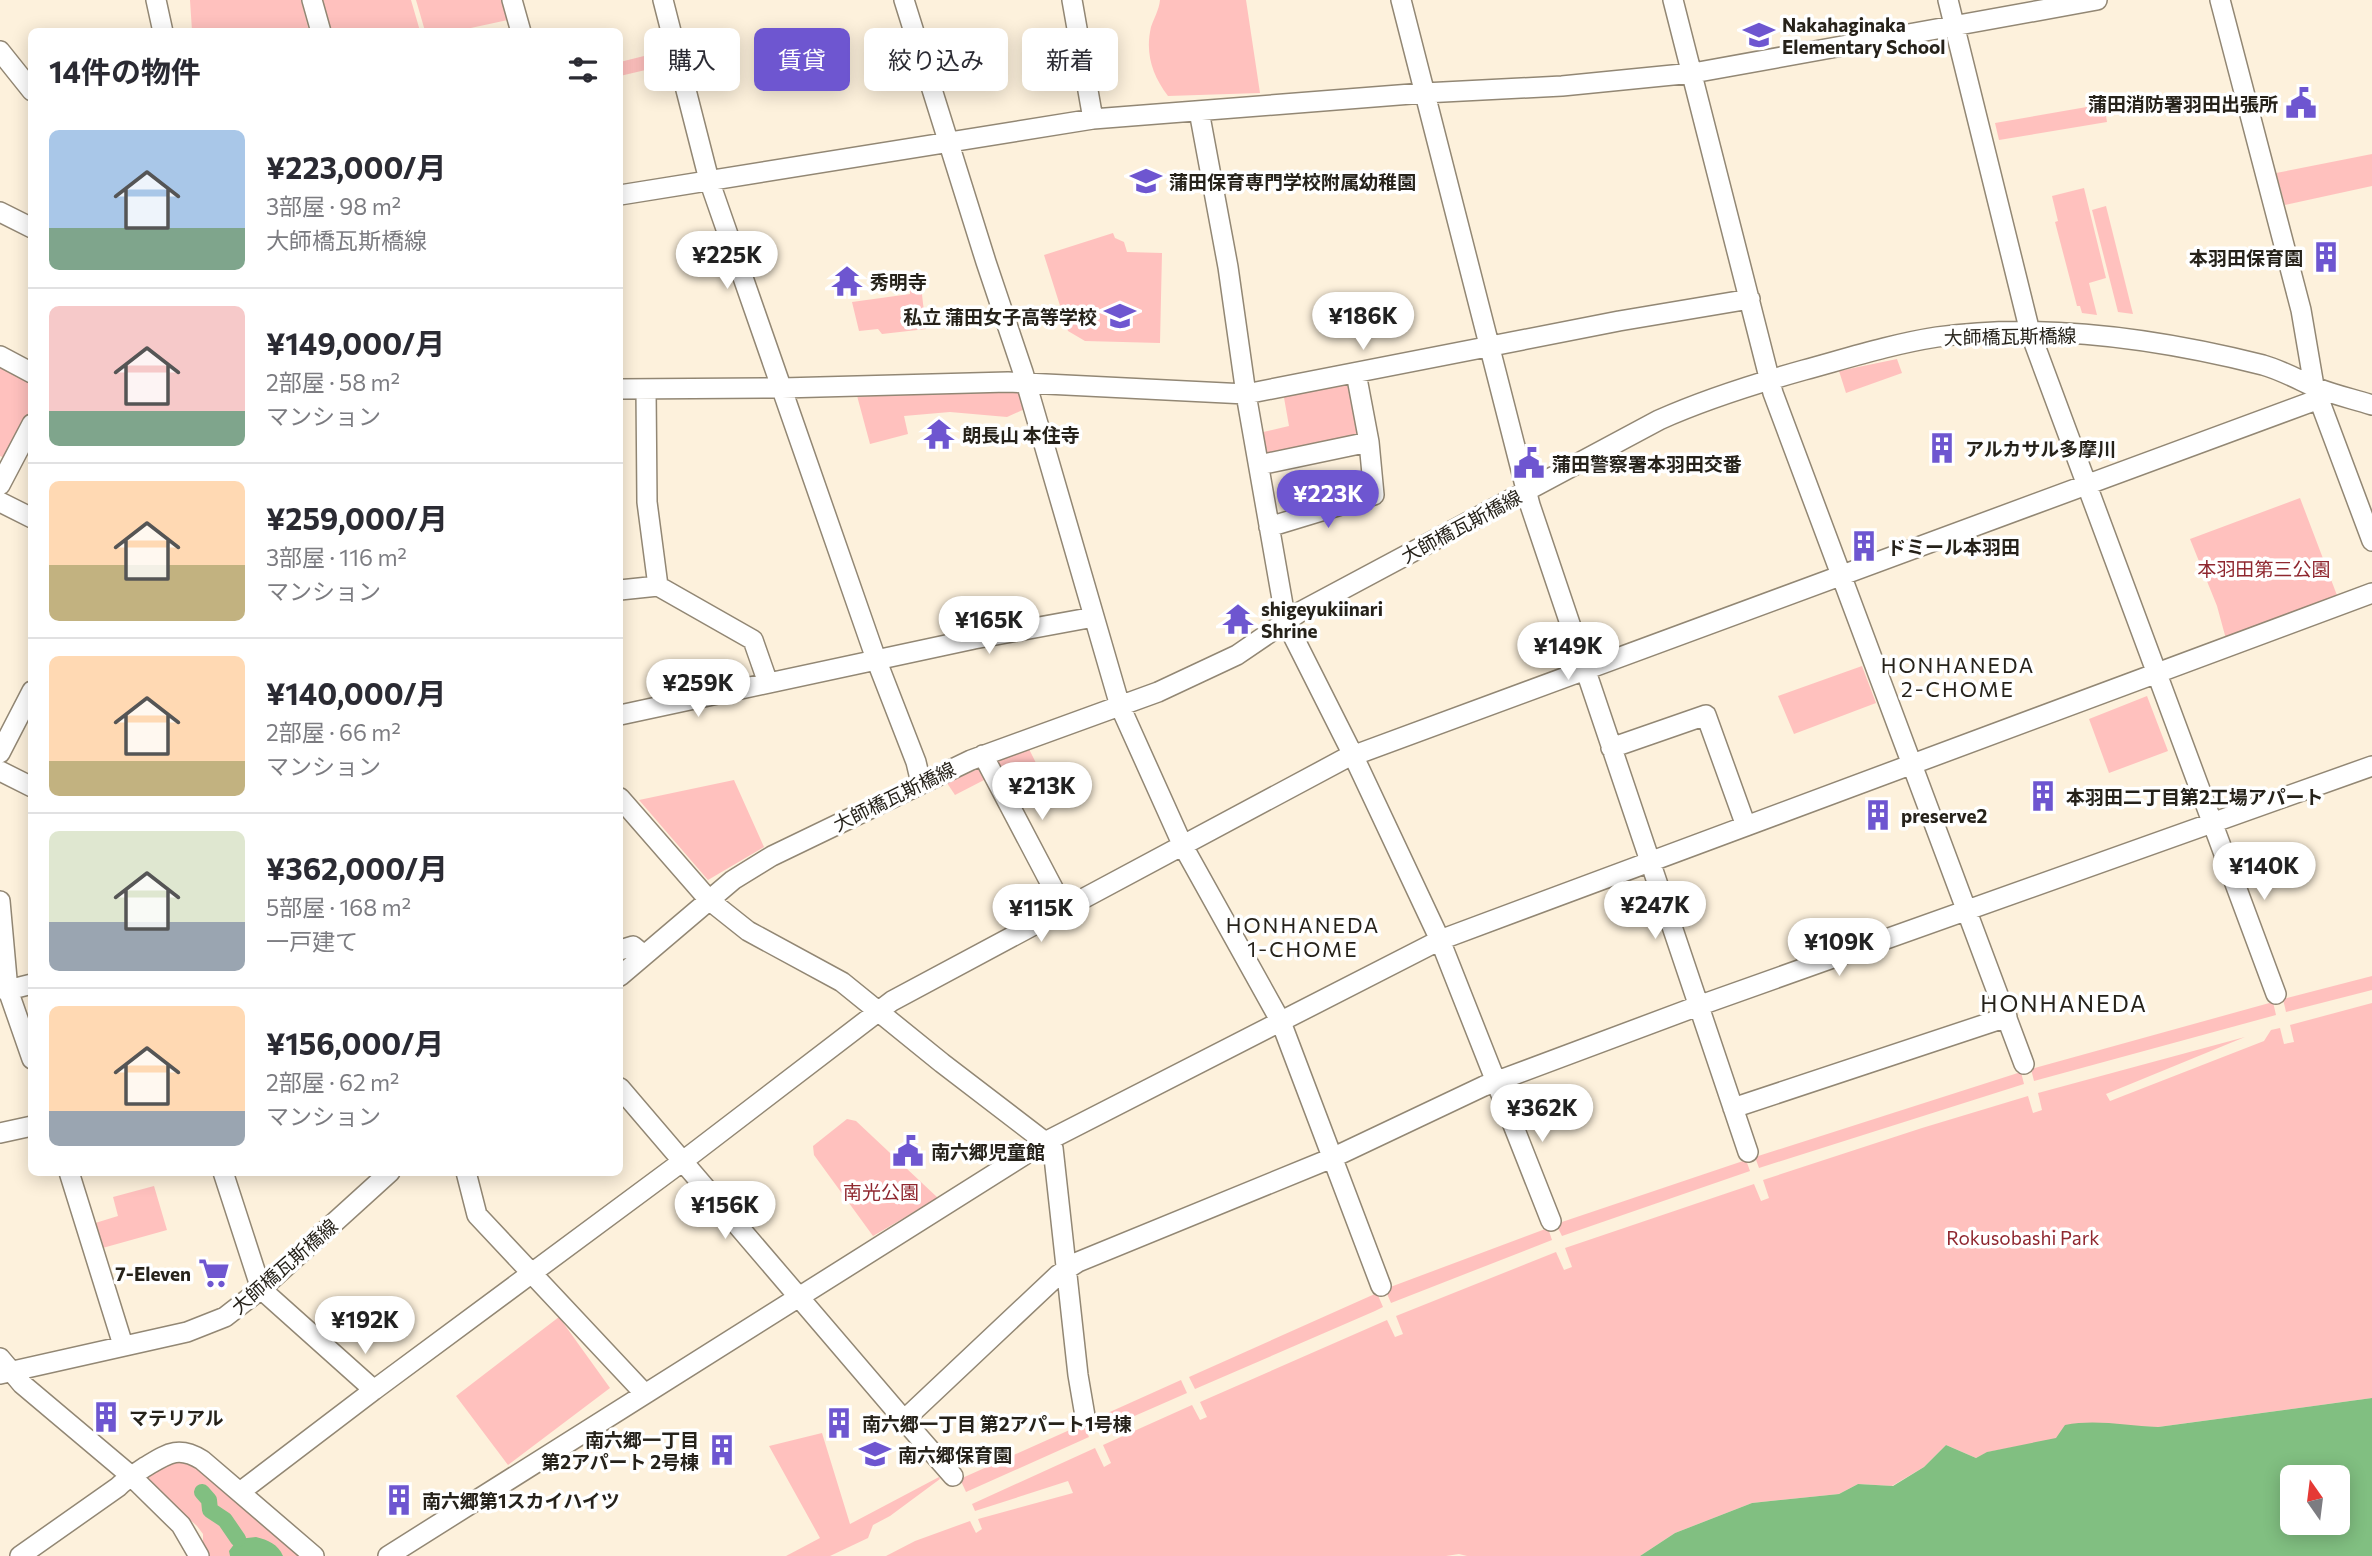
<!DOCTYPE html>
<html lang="ja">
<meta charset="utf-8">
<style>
body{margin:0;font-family:Commissioner,"Noto Sans JP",sans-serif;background:#f2f2f3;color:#2b2b33;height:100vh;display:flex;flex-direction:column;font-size:26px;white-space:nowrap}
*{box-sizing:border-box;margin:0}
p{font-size:23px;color:#7c7c81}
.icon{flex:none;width:38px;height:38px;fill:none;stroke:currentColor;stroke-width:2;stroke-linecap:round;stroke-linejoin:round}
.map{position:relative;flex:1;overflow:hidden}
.sheet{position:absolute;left:28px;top:28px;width:595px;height:1148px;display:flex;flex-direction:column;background:#fff;border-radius:10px;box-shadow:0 4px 18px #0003}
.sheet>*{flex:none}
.hud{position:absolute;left:644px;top:28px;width:665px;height:63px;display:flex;gap:14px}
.needle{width:46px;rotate:346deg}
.buttons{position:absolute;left:2280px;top:1465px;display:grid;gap:14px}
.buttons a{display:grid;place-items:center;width:70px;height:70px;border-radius:10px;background:#fff;box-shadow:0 4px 18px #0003;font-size:35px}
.price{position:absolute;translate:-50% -60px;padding:0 16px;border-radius:24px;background:#fff;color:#222;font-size:23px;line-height:46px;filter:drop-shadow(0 2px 4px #0008)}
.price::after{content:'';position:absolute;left:50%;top:42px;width:21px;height:16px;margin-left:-10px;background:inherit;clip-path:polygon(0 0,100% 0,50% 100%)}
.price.active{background:#6e56d0;color:#fff}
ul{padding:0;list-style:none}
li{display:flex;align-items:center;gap:21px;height:175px;padding:0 21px}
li+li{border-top:2px solid #e1e1e2}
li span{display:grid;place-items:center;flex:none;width:196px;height:140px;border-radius:10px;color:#555}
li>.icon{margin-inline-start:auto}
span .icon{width:84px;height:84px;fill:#fffc;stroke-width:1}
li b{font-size:30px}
h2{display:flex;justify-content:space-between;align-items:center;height:84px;padding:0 21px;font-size:30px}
.chip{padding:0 24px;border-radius:10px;background:#fff;box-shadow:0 4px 18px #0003;font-size:24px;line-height:63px}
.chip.active{background:#6e56d0;color:#fff}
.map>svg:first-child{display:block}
.green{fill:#ffc1be}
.water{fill:#81bf81;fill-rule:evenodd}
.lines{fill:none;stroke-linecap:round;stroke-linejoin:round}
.canal{stroke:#81bf81;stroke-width:16}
.minor-casing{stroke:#928774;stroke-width:22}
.minor{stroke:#fff;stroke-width:19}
.labels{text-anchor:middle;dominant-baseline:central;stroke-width:7;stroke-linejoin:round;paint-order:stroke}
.poi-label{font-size:19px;font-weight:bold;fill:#26221a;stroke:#fff;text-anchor:start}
.street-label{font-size:19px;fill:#26221a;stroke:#fff}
.park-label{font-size:19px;fill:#8f272f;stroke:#fff}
.neighbourhood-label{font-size:21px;letter-spacing:2px;fill:#26221a;stroke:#fff}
.quarter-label{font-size:23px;letter-spacing:2px;fill:#26221a;stroke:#fff}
</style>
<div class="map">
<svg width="2372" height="1556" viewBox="0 0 2372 1556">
<rect width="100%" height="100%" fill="#fdf1dc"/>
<path class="green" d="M190,0H301L309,31H192Z
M323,0H411L420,31H330Z
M416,0H505L512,19L457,31H425Z
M1160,0H1246L1260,93L1168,96C1152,75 1145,53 1151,27C1154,18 1159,10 1160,0Z
M668,50L671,64L620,76V62Z
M2104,104L2107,122L1999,140L1995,123Z
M2372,154V186L2285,205L2276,173Z
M2084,188L2106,278L2089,283L2097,315L2082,313L2080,306H2077L2055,222L2058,221L2052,196Z
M2106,206L2133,314L2118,312L2092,210Z
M1113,233L1115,238L1124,242L1127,252L1162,253L1160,343L1085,341L1068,331L1044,255Z
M921,286L926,329L882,334L878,329L859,331L852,302L910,294V287Z
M1897,359L1902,373L1846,393L1839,371Z
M0,364L31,380V412L7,459L0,456Z
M1351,380L1361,437L1266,459L1259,433L1289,426L1283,392Z
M1021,390L1027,408L1007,417L950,412L904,416L908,434L870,444L856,392Z
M2300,498L2338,598L2226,639L2217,606L2190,539Z
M1862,666L1876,703L1794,734L1778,696Z
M2147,696L2168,751L2109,773L2089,719Z
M1029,749L1047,785L1014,800L994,761Z
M980,768L986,779L955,795L947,783Z
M734,780L764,847L708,880L639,800Z
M2372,976V990L2286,1012L2283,999Z
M2273,1002L2276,1015L2034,1081L2031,1069Z
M2372,1003V1398L2158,1427L2125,1426L1988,1452L1976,1458L1946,1445L1924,1467L1892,1486L1858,1484L1839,1494L1752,1503L1675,1533L1640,1556H1467L1459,1554L1446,1556H886L915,1541L970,1521L976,1533L982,1529L978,1519L1073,1493L1068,1481L975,1511L972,1504L1095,1448L1104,1467L1111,1463L1103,1445L1192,1405L1200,1420L1207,1417L1200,1402L1387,1320L1395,1337L1403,1334L1396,1316L1556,1252L1564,1270L1572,1267L1565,1248L1754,1184L1761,1201L1769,1198L1763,1180L1922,1128L2028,1096L2033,1113L2042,1110L2038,1093L2245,1037L2106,1094L2110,1101L2264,1041L2271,1030L2280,1028L2284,1044L2294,1042L2290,1025Z
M2021,1072L2024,1084L1759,1168L1755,1157Z
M847,1119L856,1121L938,1198L873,1236L814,1155L813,1146Z
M1746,1160L1750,1171L1562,1236L1556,1224Z
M154,1186L167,1230L99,1249L92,1224L118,1216L113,1197Z
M1548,1228L1552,1240L1391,1303L1385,1289Z
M1377,1293L1383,1307L1375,1311L1195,1389L1189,1377Z
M559,1317L610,1388L508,1465L456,1396Z
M1181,1380L1187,1393L1098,1432L1092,1420Z
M1083,1424L1089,1437L966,1492L960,1479Z
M822,1433L850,1524L939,1477L940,1479L890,1516L873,1525L868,1538L830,1556H786L820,1538L769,1446Z
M188,1459L303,1556H203V1534L197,1526L145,1479L168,1462Z"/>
<path class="water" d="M2372,1398V1556H1640L1675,1533L1752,1503L1839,1494L1858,1484L1893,1486L1924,1467L1946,1445L1976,1458L1987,1452L2056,1438L2065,1425C2096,1419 2127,1426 2158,1427ZM2338,1477V1522H2292V1477Z
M256,1537C268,1540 278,1544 283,1556H230L229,1551L238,1539Z"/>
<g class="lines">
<path class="canal" d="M202,1492L209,1500L210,1510L225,1520L238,1539"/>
<defs>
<path id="minor" d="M156,0L163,32
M312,0L321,32
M512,0L521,32
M663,0L709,180L876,659L916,762L921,783
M904,0L986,262L1023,372L1120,706L1183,846L1281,1022L1381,1286
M1072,0L1093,119
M1401,0L1530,505L1748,1152
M1673,0L1773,393L2024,1064
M1948,0L2030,332L2276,994
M2220,0L2301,310L2314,386L2372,541
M0,51L32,91
M1199,111L1228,267L1246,394L1286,622L1353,755L1440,940L1551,1221
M620,195L1093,119L1424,93L1562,86L1693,73L2097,0
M0,212L32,228
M0,356L32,373
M620,389L782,388L1008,382L1246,394L1619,321L1750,299
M646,389L647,502L658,586L753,640L768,683
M1259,465L1369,442
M0,485L32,424
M0,502L32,518
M1269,527L1374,495L1369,442L1356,373
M620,590L658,586
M620,715L974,639L1094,617
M1611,748L1706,715L1746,826
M0,753L32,691
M983,755L1064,909
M0,771L32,787
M620,798L709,900L748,931L842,982L942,1063L1053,1148L1078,1375L1085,1416
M0,901L8,990L32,1059
M620,950L633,946L644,955
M620,976L733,880L772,856L971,760L1158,692L1237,655L1300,612L1659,420C1706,399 1754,384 1804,370C1848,358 1892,344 1937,337C2045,322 2159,339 2263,365C2281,370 2299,380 2317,388C2335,395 2353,399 2372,405
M0,989L8,990L32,984
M620,1088L904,1420L1058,1275L1078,1262L1332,1158L1484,1086L1698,1006L2372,766
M1733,1108L2007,1017
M0,1133L32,1126
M69,1172L123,1345
M223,1172L261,1289L374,1390L240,1492
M466,1172L477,1215L645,1394
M0,1358L22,1384L130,1475L181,1525L199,1556
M0,1374L187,1332L225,1317L261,1289L390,1172
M374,1390L683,1161L892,1001L1344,759L2319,399
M904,1420L953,1476
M20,1556L118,1487C127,1478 135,1474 145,1467C167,1454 178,1445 202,1460L314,1556
M388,1556L1045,1142L1440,940L2372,593"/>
</defs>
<use href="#minor" class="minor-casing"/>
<use href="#minor" class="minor"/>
</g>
<defs>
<symbol id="school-bare" viewBox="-9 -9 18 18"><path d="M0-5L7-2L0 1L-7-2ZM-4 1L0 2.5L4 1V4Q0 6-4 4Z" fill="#6e56d0" stroke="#fff" stroke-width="2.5" paint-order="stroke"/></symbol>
<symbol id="civic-bare" viewBox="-9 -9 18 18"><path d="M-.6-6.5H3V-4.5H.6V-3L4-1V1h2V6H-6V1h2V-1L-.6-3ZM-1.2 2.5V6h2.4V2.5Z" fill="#6e56d0" stroke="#fff" stroke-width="2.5" paint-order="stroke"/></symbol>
<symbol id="building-bare" viewBox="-9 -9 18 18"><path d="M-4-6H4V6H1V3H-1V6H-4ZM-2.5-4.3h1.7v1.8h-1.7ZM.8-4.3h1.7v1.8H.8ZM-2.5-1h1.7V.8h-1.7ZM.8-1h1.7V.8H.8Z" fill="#6e56d0" stroke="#fff" stroke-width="2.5" paint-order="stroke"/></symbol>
<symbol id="temple-bare" viewBox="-9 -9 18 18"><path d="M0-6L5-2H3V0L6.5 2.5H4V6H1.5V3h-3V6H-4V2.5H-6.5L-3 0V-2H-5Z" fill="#6e56d0" stroke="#fff" stroke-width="2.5" paint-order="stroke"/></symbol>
<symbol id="supermarket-bare" viewBox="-9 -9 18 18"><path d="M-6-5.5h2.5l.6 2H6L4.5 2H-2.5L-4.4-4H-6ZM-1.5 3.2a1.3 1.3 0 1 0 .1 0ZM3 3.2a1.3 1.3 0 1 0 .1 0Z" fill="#6e56d0" stroke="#fff" stroke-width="2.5" paint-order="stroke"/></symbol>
</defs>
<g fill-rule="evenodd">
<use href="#school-bare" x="1737" y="13" width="44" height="44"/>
<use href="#civic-bare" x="2279" y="81" width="44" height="44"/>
<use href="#school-bare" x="1124" y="159" width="44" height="44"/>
<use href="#building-bare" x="2304" y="235" width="44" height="44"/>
<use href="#temple-bare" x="825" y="259" width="44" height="44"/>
<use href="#school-bare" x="1098" y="294" width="44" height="44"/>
<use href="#temple-bare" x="917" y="412" width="44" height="44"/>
<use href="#building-bare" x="1920" y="426" width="44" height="44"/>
<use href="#civic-bare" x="1507" y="441" width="44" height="44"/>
<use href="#building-bare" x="1842" y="524" width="44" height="44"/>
<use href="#temple-bare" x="1216" y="597" width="44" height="44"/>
<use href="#building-bare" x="2021" y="774" width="44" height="44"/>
<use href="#building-bare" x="1856" y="793" width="44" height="44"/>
<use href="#civic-bare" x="886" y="1129" width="44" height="44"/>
<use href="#supermarket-bare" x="192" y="1251" width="44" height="44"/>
<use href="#building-bare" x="84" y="1395" width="44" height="44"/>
<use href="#building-bare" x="817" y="1401" width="44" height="44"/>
<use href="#building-bare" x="700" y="1428" width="44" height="44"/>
<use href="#school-bare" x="853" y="1432" width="44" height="44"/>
<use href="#building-bare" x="377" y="1478" width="44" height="44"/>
</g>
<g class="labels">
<g class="poi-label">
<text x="1782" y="24">Nakahaginaka<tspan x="1782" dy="22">Elementary School</tspan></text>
<text x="2278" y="103" text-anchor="end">蒲田消防署羽田出張所</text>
<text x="1169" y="181">蒲田保育専門学校附属幼稚園</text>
<text x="2303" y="257" text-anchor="end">本羽田保育園</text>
<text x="870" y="281">秀明寺</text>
<text x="1097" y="316" text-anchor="end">私立 蒲田女子高等学校</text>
<text x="962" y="434">朗長山 本住寺</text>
<text x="1965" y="448">アルカサル多摩川</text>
<text x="1552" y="463">蒲田警察署本羽田交番</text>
<text x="1887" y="546">ドミール本羽田</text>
<text x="1261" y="608">shigeyukiinari<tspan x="1261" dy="22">Shrine</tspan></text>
<text x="2066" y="796">本羽田二丁目第2工場アパート</text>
<text x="1901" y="815">preserve2</text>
<text x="931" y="1151">南六郷児童館</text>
<text x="191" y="1273" text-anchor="end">7-Eleven</text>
<text x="129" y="1417">マテリアル</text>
<text x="862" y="1423">南六郷一丁目 第2アパート1号棟</text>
<text x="699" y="1439" text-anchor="end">南六郷一丁目<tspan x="699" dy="22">第2アパート 2号棟</tspan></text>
<text x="898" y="1454">南六郷保育園</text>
<text x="422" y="1500">南六郷第1スカイハイツ</text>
</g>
<g class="street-label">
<text transform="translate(2010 336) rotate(-1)">大師橋瓦斯橋線</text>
<text transform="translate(1461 526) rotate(-28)">大師橋瓦斯橋線</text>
<text transform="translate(894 796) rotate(-26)">大師橋瓦斯橋線</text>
<text transform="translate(284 1266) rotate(-41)">大師橋瓦斯橋線</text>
</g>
<g class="park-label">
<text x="2264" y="568">本羽田第三公園</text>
<text x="881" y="1191">南光公園</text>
<text x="2023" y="1237">Rokusobashi Park</text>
</g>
<g class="neighbourhood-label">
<text x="1958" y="664">HONHANEDA<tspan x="1958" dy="24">2-CHOME</tspan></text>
<text x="1303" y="924">HONHANEDA<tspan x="1303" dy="24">1-CHOME</tspan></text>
</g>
<g class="quarter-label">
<text x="2064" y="1003">HONHANEDA</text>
</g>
</g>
</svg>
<div class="buttons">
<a><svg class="needle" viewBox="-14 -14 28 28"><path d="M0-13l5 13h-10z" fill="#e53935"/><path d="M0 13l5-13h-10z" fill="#7c7c81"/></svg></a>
</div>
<b class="price" style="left:727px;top:291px">¥225K</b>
<b class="price" style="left:1363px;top:352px">¥186K</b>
<b class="price active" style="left:1328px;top:530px">¥223K</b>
<b class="price" style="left:989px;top:656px">¥165K</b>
<b class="price" style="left:1568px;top:682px">¥149K</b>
<b class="price" style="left:698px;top:719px">¥259K</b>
<b class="price" style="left:1042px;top:822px">¥213K</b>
<b class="price" style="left:2264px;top:902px">¥140K</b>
<b class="price" style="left:1655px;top:941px">¥247K</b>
<b class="price" style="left:1041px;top:944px">¥115K</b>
<b class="price" style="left:1839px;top:978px">¥109K</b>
<b class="price" style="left:1542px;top:1144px">¥362K</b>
<b class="price" style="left:725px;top:1241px">¥156K</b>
<b class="price" style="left:365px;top:1356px">¥192K</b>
<div class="hud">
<a class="chip">購入</a>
<a class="chip active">賃貸</a>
<a class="chip">絞り込み</a>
<a class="chip">新着</a>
</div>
<section class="sheet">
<h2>14件の物件<svg class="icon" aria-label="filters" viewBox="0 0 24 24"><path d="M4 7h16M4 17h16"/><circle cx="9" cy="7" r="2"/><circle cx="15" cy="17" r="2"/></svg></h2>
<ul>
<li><span style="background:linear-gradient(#a9c7e8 70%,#7fa58c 0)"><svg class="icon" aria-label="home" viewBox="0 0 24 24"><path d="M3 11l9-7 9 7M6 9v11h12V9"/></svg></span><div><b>¥223,000/月</b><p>3部屋 · 98 m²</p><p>大師橋瓦斯橋線</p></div></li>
<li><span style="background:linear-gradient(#f6c9c9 75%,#7fa58c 0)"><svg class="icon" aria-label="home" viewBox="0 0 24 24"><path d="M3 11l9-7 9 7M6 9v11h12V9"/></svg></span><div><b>¥149,000/月</b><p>2部屋 · 58 m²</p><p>マンション</p></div></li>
<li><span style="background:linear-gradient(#ffd9b3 60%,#c2b280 0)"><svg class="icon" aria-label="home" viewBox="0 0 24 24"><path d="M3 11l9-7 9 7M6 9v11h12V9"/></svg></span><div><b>¥259,000/月</b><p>3部屋 · 116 m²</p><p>マンション</p></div></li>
<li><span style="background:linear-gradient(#ffd9b3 75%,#c2b280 0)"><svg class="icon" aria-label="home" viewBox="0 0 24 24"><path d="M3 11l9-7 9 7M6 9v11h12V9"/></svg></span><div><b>¥140,000/月</b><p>2部屋 · 66 m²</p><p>マンション</p></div></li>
<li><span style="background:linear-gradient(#dfe7d0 65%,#9aa5b1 0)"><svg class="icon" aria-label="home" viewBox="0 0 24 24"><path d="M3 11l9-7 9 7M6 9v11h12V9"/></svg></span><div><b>¥362,000/月</b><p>5部屋 · 168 m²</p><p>一戸建て</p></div></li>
<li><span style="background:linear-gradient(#ffd9b3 75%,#9aa5b1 0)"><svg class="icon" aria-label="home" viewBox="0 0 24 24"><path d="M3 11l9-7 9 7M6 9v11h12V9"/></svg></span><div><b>¥156,000/月</b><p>2部屋 · 62 m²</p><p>マンション</p></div></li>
</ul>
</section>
</div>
